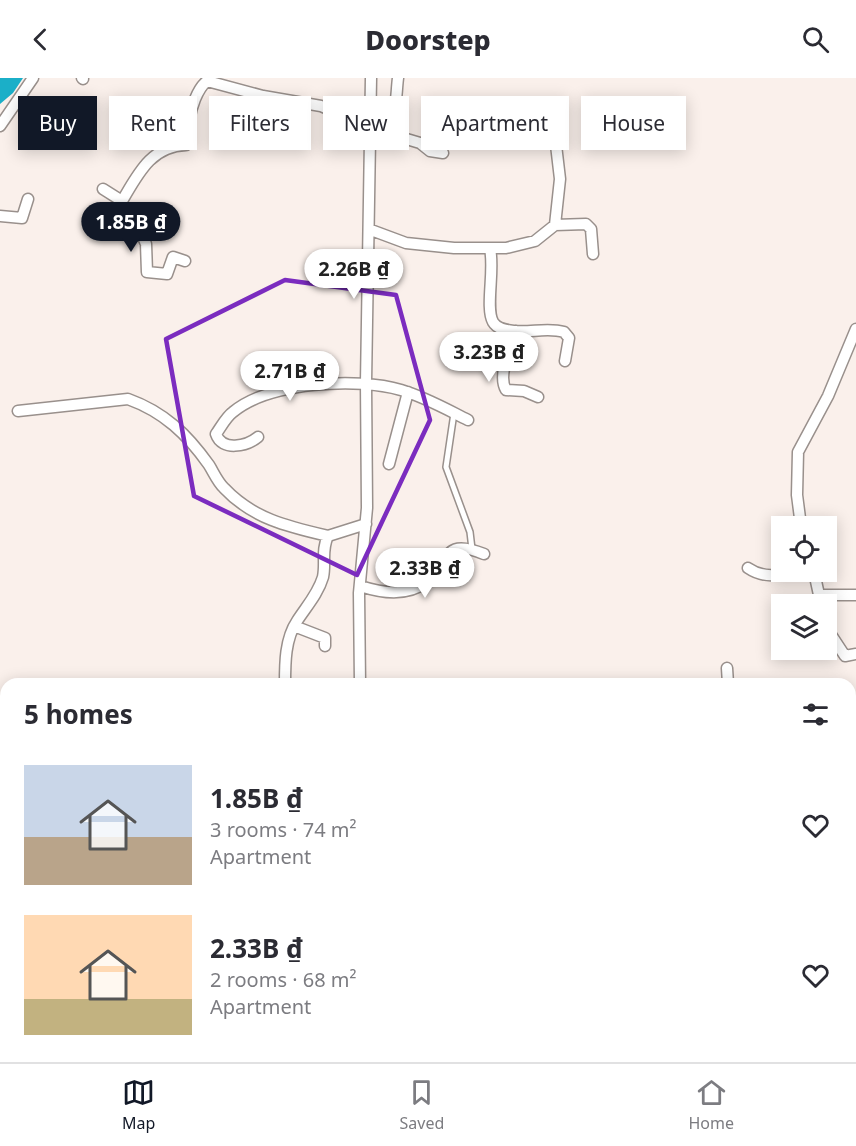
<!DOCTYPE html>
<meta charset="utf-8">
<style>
body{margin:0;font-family:"Noto Sans",sans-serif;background:#f2f2f3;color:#2b2b33;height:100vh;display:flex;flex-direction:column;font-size:22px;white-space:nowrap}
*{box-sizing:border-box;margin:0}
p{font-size:20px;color:#7c7c81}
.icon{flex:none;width:33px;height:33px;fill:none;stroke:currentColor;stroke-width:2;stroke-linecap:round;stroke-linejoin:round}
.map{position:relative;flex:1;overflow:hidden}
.sheet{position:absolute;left:0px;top:600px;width:856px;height:384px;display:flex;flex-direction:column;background:#fff;border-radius:18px 18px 0 0;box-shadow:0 3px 15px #0003}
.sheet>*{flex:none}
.guide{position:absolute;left:18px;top:18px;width:820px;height:54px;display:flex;gap:12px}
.controls{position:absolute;left:771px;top:438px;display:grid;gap:12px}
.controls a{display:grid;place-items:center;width:66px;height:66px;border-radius:0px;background:#fff;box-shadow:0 3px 15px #0003;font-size:30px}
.price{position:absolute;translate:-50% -51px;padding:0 14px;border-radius:21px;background:#fff;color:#222;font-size:20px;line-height:39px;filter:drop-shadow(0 2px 3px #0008)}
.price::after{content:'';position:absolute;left:50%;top:36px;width:18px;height:14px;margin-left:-9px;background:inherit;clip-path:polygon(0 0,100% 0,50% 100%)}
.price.on{background:#111827;color:#fff}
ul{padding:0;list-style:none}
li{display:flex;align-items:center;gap:18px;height:150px;padding:0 24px}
li span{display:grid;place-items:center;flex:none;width:168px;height:120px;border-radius:0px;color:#555}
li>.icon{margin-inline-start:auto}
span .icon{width:72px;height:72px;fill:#fffc;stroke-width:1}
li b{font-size:26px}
h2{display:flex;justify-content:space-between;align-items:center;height:72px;padding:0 24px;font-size:26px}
.chip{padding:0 21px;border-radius:0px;background:#fff;box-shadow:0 3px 15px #0003;font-size:21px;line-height:54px}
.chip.on{background:#111827;color:#fff}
header{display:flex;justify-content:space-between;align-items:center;height:78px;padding:0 24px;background:#fff;font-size:27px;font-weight:800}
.menu{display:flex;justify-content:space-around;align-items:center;height:84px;border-top:2px solid #e1e1e2;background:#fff;font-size:16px;color:#7c7c81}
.menu a{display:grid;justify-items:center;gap:3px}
.menu .on{color:#111827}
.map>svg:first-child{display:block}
.water{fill:#1bafc8}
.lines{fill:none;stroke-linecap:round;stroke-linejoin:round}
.lane-casing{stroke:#99908c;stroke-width:8}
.street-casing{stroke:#99908c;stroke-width:13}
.path{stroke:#bab3af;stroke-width:1.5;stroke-dasharray:4.5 4.5;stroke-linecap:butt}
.lane{stroke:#fff;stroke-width:5}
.street{stroke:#fff;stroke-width:10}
.marked{fill:none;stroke:#7b2cbf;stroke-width:4.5;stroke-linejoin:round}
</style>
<header><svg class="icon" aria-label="back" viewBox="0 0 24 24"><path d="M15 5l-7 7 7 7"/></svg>Doorstep<svg class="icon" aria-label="search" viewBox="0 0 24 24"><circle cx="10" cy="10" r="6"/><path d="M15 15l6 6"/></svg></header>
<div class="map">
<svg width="856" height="984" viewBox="0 0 856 984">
<rect width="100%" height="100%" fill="#faf0eb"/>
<path class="water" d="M0,0H23L13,15L0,26Z
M0,799L6,800V876L0,874Z
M98,978H165L164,984H98Z"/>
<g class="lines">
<defs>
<path id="lane" d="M454,335L446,389L470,454L472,471
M850,915L856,916"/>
<path id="street" d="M82,0L83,1
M0,48L33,0
M383,54L420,65L430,73L443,75
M371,56C399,52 395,23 398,0
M103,111L122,123C138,96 151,68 186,67C191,59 187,52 189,43C191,30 197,11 207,3L263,18L321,28L371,50
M122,123L111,140L112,145L143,159L146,166L147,194L167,196L173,179L185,183
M0,138L22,140L28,121
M555,147L560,101L556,67
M371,152L406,165L454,170H506L535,163L555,147L586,146L591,151L593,176
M490,171C495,191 485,230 493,244C497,251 506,252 514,253C530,255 548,249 564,254L569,260L565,283
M516,253C511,269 497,297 506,312L524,313L538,319
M18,333L128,321C164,334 187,356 209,387C214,395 217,403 224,410C253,441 289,449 328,458
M258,359C247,368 222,374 216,356C221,349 226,339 233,334C269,304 358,299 401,312C425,319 446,331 468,342
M389,386L408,314
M782,446L790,448
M801,448L797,417L798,374L828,318L856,251
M748,490C761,499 774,499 789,494
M814,494L821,526
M360,508C382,515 406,519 427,504C452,487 439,458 484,476
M821,517H856
M294,548L325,560V568
M826,549L845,578L856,576
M727,590L728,606
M285,606C285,585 285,561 297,543C306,529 318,516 323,499C326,485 321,472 328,458L366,446
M360,606L359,515L367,430L366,305L371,0
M850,674L856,671
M0,788L6,789
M181,984L183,978"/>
</defs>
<use href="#lane" class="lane-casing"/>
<use href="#street" class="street-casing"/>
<path class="path" d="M0,695L6,698"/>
<use href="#lane" class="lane"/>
<use href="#street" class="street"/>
</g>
<path class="marked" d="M285,202L396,217L430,342L357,497L194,418L166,261Z"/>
</svg>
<div class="controls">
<a><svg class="icon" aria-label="locate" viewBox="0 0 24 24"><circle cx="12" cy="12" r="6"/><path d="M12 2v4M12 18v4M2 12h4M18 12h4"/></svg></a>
<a><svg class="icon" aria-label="layers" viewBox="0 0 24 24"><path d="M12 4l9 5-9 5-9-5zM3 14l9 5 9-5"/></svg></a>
</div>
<b class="price on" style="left:131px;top:175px">1.85B ₫</b>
<b class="price" style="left:354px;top:222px">2.26B ₫</b>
<b class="price" style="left:489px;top:305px">3.23B ₫</b>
<b class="price" style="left:290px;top:324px">2.71B ₫</b>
<b class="price" style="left:425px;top:521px">2.33B ₫</b>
<div class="guide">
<a class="chip on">Buy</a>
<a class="chip">Rent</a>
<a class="chip">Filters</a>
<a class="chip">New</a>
<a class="chip">Apartment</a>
<a class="chip">House</a>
</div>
<section class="sheet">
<h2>5 homes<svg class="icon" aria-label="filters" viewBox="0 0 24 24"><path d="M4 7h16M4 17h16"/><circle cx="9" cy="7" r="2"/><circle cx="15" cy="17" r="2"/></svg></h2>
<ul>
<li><span style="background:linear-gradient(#c9d6e8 60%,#b9a48a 0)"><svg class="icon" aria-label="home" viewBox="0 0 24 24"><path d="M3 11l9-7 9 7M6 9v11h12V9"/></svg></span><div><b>1.85B ₫</b><p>3 rooms · 74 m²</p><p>Apartment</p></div><svg class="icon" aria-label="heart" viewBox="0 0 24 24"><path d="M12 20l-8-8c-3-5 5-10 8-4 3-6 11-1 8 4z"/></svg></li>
<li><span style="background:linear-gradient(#ffd9b3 70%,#c2b280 0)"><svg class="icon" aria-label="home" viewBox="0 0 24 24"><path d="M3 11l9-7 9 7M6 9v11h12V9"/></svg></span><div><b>2.33B ₫</b><p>2 rooms · 68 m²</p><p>Apartment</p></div><svg class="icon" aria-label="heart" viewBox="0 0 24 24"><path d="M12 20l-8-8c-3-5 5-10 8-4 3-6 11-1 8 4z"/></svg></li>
</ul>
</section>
</div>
<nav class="menu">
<a class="on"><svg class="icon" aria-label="map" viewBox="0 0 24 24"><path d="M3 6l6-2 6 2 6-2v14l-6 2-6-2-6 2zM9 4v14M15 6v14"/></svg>Map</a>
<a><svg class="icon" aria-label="saved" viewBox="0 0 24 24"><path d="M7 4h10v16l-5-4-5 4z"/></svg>Saved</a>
<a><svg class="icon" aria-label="home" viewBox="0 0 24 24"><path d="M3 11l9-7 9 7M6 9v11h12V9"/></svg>Home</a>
</nav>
